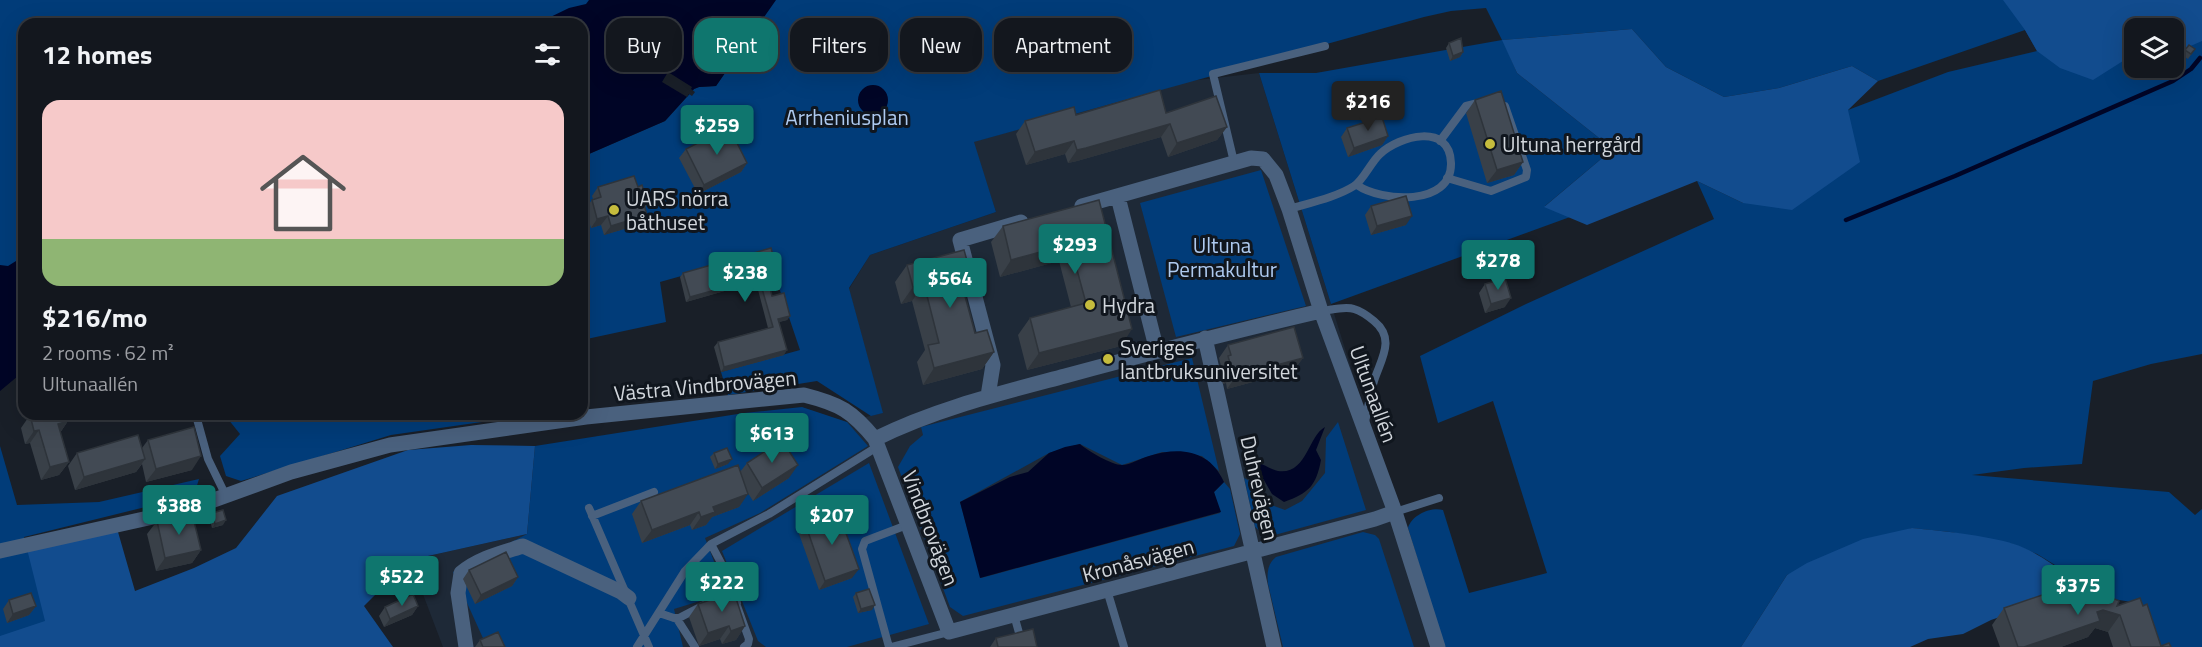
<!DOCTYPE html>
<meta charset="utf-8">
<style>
body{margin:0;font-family:"Titillium Web",sans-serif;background:#20242b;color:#f1f3f6;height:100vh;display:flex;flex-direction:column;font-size:22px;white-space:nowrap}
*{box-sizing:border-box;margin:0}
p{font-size:20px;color:#9d9fa4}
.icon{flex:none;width:33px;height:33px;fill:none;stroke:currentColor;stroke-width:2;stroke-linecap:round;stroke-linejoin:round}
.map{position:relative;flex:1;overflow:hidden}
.side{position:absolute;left:18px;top:18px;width:570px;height:402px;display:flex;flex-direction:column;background:#13171e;border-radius:18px;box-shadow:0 6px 24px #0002,0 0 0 2px #32363c}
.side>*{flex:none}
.banner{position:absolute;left:606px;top:18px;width:570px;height:54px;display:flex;gap:12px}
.controls{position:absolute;left:2124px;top:18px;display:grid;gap:12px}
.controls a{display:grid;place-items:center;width:60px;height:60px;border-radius:12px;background:#13171e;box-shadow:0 6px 24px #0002,0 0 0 2px #32363c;font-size:30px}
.price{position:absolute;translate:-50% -51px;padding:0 14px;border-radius:6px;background:#0f766e;color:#fff;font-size:20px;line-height:39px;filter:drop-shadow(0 2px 3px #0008)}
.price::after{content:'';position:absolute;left:50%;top:36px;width:18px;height:14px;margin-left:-9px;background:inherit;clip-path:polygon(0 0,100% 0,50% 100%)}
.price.active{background:#222;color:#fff}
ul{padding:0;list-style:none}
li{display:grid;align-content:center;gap:12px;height:318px;padding:0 24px}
li span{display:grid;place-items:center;height:186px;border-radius:18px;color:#555}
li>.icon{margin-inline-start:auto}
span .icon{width:108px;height:108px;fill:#fffc;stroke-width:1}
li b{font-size:26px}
h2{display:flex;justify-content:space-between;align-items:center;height:72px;padding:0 24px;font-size:26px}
.tag{padding:0 21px;border-radius:18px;background:#13171e;box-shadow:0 6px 24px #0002,0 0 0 2px #32363c;font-size:21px;line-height:54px}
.tag.active{background:#0f766e;color:#fff}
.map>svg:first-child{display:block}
.built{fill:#1e2937}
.green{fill:#013c79;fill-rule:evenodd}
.forest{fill:#124c8e}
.water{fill:#000526}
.pier{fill:#191f28}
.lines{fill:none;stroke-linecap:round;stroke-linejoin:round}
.stream{stroke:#000526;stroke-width:4.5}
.lane{stroke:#4a617e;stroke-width:8}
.street{stroke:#4a617e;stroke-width:15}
.wall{fill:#394048}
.shaded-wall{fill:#2e343b}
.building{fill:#424a54;stroke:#2e343b;stroke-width:1.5}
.poi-dot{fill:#c5bc3d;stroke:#10161e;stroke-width:2}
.labels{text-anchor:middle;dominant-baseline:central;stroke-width:6;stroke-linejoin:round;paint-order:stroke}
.park-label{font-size:21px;fill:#aecaf0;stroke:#10161e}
.poi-label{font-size:21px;fill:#d1d6dc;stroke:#10161e;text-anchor:start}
.street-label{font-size:21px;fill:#d1d6dc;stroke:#10161e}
</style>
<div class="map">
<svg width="2202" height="647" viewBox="0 0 2202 647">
<rect width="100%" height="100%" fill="#191f28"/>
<path class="built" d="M1259,73L1438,647H443L410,560L527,534L825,427L882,413L849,289L870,255L996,212L973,142L1189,81Z"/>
<path class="green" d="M0,0H661L582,24H24V298L0,308Z
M775,0H2202V354L2151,364L2093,381L2082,464L2024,468L1972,475L2169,492L2195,515L2202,509V647H2157L2137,603L2072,592L2055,565L2037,554L2013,544L1950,532L1912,528L1787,575L1741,647H1444L1408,528C1412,515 1430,507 1443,510L1469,593L1547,573L1493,401L1438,423L1420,356L1526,304L1714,219L1697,181L1743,203L1848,110L1948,72L2037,51L2025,30L1878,81L1852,66L1779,88L1724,97L1666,67L1632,29L1503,40L1517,73L1613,149L1545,206L1570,217L1331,304L1259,73H1316L1502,40L1486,8L1451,11L1424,17L974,142L996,212L870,255L849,288L883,413L871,416L817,381L728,395L721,372L800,350L767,252L660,282L666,322L582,340V157L665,121L694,89L699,87L716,86ZM2134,28H2174V68H2134Z
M1261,170L1306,306L1176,337L1140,203Z
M1192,358L1219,471L1202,456L1162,452L1122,465L1080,444L1049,453L960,502L981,578L1220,513L1214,492L1224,482L1230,489L1240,534L1234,546L963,616L950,607L898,467L910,446L923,435L921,427Z
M802,407L847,422L868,446L760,513L705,538L726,593L674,609L683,647H487L453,572L527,534L535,446L744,413Z
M224,414H537L391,435L241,481L226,476L220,456L240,434Z
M1338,422L1366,510L1267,537L1255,527L1244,478L1255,484L1266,503L1285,510L1302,501L1325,473L1326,438Z
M0,446L17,505L99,502L199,479L194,495L24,537L26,545L83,647H0Z
M869,463L929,624L847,647H766L758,641L722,551Z
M1363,532L1375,535L1379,539L1414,647H1283L1268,584C1267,574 1267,564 1276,557Z"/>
<path class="forest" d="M2003,0H2202V41L2186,48L2174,43V28H2134V54L2093,80L2060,68L2037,51L2025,30Z
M1632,29L1666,67L1724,97L1779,88L1852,66L1878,81L1848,110L1860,162L1792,210L1743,203L1697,181L1587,225L1544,207L1613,149L1517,73L1502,40Z
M471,445L535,446L527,534L410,560L364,606L393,647H0V636L45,621L26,545L116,525L135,591L194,568L236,548L277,496L408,450Z
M1912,528C1942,531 1985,535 2014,544C2035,551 2053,564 2070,577L2072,592L1991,620L1963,634L1928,639L1910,647H1741L1787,575L1807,563L1863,539Z"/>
<path class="water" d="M589,0H776L716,86L699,87L694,89L665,121L582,157V24H536L569,8L586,4Z
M858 100a15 15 0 1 1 30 0a15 15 0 1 1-30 0Z
M24,256V371L0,391V265L8,266Z
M1325,427L1316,450L1321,460C1316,486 1309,493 1284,502L1272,494L1261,475L1249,470L1259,463C1265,465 1272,470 1278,471C1307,475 1308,436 1325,427Z
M1080,444C1088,451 1112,465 1122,465C1130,465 1141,458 1149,456C1180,446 1210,450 1224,482L1214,492L1221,512L980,578L960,502L1010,477L1028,472L1049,453L1065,447Z"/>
<path class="pier" d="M668,72L692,87L691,89L695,92L692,96L689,94L687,97L662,82Z"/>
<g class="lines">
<path class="stream" d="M1846,220L1955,176L2173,81L2191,69L2200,58"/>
<path class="lane" d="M1440,141L1466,106L1482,102
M1234,162L1213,74L1325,46
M1447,178L1491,191L1526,177L1527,170L1505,106
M1289,209C1309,203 1337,197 1354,186C1363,181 1371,162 1380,154C1399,136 1450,122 1451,163C1452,207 1381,202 1357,185
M1492,261L1509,266
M1321,311C1331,310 1345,306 1354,309C1361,311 1368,316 1374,321C1396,339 1381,359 1374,381C1370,394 1368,409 1365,422
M582,393L586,417
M197,419L208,459L226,496
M589,508L649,647
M1395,512L1439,498
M592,516L654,492
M711,544L729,578L737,603
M1107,590L1124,647
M736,603L749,639L748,644L744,647
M659,613L677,619L695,647
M1014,615L1023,647
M674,618H679L704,605
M637,647L685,571L711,544L769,514L877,447
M889,647L862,549L865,541L907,525
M891,647L949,632"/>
<path class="street" d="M1118,197L1157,351
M1082,206L1251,158L1263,159L1276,175L1289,209L1321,311L1395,512L1438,647
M1205,338L1274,647
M988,396L993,365L960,240L1021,222
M875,439C935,409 1001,393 1065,376C1150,353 1235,331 1321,311
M0,551L189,509L291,472L390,445L586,417L804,395C840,404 852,411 875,439L949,632L1375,519L1395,512
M466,647L458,593L461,573C479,558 501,553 523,546L621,592L629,598"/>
</g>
<path class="wall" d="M1449,43L1463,52L1460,57L1450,61L1446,48Z
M2189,45L2195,49L2188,59L2182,55Z
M1475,100L1523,162L1514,175L1487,183L1466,113Z
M1166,113L1227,127L1217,140L1168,157L1161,137L1077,161L1068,163L1065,154L1026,165L1016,134L1025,121L1076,115Z
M1347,128L1388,136L1382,145L1348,157L1341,137Z
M686,149L747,163L741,172L698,194L679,158Z
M598,187H638L648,203L645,208L647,215L641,224L604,235L601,225L591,228L585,208L593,199L592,196Z
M1099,200L1121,346L1027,370L1018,335L1030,318L1071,307L1059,261L1000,277L991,242L1003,226Z
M1371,206L1406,225L1371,235L1365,215Z
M907,265L970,271L962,283L975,333L994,352L982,369L923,385L917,362L925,350L912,301L901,304L895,282Z
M683,273L775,277L768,279L772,296L790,316L787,320L779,322L784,355L721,372L714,347L718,342L768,328L756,282L686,302L680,277Z
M1485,284L1505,307L1485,313L1479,293Z
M1228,345L1303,358L1293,371L1227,389L1226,383L1223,384L1219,369L1221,366L1219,358Z
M30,415L68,421L60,433L69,462L59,475L41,480L30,443L25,444L21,428Z
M148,440L192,470L146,482L142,464L136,472L75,490L68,466L77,453L142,448Z
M714,453L728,464L715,469L710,457Z
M747,463L789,478L753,501L748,493L739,507L712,517L706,525L692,530L690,525L642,543L632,514L641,501L740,472Z
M212,513L223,525L212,528L209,517Z
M157,521L201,550L192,563L156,571L147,534Z
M805,523L852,578L819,590L798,531Z
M469,570L518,577L512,586L475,604L463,579Z
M2096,590L2117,606H2143L2161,646L2171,647H2113L2108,632L2095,628L2088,637L2061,647H2000L1992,625L2004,608L2091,593L2093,594Z
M856,593L872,610L858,613L853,597Z
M9,600L36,606L29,615L7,623L3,609Z
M698,604L745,626L736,640L722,644L720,639L699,646L689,617Z
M418,606L412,615L384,627L379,616L385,607Z
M996,638L1037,647H990Z
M480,640L505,647H475Z"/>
<path class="shaded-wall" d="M1463,52L1460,57L1450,61L1453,56Z
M1170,124L1161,137L1077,161L1068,163L1077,150Z
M1227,127L1217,140L1168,157L1177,143Z
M1388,136L1382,145L1348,157L1354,148Z
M1074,141L1065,154L1026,165L1035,152Z
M1523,162L1514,175L1487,183L1497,170Z
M747,163L741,172L698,194L704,185Z
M647,215L641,224L604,235L611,226Z
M608,216L601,225L591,228L597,219Z
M1412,216L1406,225L1371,235L1377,226Z
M1070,244L1059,261L1000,277L1011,260Z
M970,271L958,288L959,274Z
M778,273L775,277L764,280L767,276Z
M759,278L756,282L686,302L690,297Z
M924,284L912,301L901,304L913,287Z
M1511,298L1505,307L1485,313L1491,304Z
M790,316L787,320L775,323L778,319Z
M1132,329L1121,346L1027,370L1039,353Z
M787,350L784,355L721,372L724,367Z
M994,352L982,369L923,385L934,368Z
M1303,358L1293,371L1227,389L1236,376Z
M1232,370H1235L1226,383L1223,384Z
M68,421L59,434L58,424Z
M39,430L30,443L25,444L34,431Z
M201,456L192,470L146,482L156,469Z
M145,459L136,472L75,490L84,477Z
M732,459L728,464L715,469L718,464Z
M69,462L59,475L41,480L50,467Z
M798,465L789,478L753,501L762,488Z
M748,494L739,507L712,517L706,525L692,530L701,517L713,507Z
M699,512L690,525L642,543L652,530Z
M226,520L223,525L212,528L215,524Z
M201,550L192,563L156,571L165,558Z
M859,569L852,578L819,590L825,581Z
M518,577L512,586L475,604L481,595Z
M875,605L872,610L858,613L861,609Z
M36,606L29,615L7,623L13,614Z
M418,606L412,615L384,627L390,619Z
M2103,610L2120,615L2108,632L2095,628L2088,637L2061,647H2024L2097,612Z
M729,626L720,639L699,646L708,633Z
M745,626L736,640L722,644L731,631Z"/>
<path class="building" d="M1461,38L1463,52L1453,56L1449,43Z
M2189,45L2195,49L2191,54L2185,50Z
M1160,90L1166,113L1216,96L1227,127L1177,143L1170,124L1086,148L1077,150L1074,141L1035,152L1025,121L1074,107L1076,115Z
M1501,91L1523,162L1497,170L1475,100Z
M1382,117L1388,136L1354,148L1347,128Z
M729,127L747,163L704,185L686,149Z
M634,176L638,187L642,185L648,203L644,205L647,215L611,226L608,216L597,219L592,200L601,197L598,187Z
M1406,196L1412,216L1377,226L1371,206Z
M1099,200L1132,329L1039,353L1030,318L1086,303L1070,244L1011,260L1003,226Z
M771,248L778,273L767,276L772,296L784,293L790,316L778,319L787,350L724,367L718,342L773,327L759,278L690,297L683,273Z
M964,250L970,271L959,274L975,333L987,330L994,352L934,368L928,345L939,343L924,284L913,287L907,265Z
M1505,278L1511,298L1491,304L1485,284Z
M1294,327L1303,358L1236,376L1235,370H1232L1228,356L1231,355L1228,345Z
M33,414H67L68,421L58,424L69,462L50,467L39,430L34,431L30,415Z
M194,427L201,456L156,469L148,440Z
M138,435L145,459L84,477L77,453Z
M782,440L798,465L762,488L747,463Z
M727,448L732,459L718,464L714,453Z
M738,465L748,494L713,507L715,512L701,517L699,512L652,530L641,501Z
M223,510L226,520L215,524L212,513Z
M838,511L859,569L825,581L805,523Z
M192,513L201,550L165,558L157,521Z
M506,552L518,577L481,595L469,570Z
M2086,580L2091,593L2095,594L2096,590L2119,601L2117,606L2140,598L2143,606L2147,604L2161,646L2169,643L2171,647H2131L2120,615L2103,610L2097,612L2100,621L2024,647H2018L2004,608Z
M869,589L875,605L861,609L856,593Z
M734,592L745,626L731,631L729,626L708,633L698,604Z
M31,593L36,606L13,614L9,600Z
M413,594L418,606L390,619L385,607Z
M1033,629L1037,647H998L996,638Z
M498,632L505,647H483L480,640Z"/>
<g class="poi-dot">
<circle cx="1490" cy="144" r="6"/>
<circle cx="614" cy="210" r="6"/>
<circle cx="1090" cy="305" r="6"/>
<circle cx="1108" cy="359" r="6"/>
</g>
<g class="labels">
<g class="park-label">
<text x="847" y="117">Arrheniusplan</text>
<text x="1222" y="245">Ultuna<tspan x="1222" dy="24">Permakultur</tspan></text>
</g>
<g class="poi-label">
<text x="1502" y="144">Ultuna herrgård</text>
<text x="626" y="198">UARS nörra<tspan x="626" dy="24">båthuset</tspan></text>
<text x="1102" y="305">Hydra</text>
<text x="1120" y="347">Sveriges<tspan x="1120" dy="24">lantbruksuniversitet</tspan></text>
</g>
<g class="street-label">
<text transform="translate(705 385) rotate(-5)">Västra Vindbrovägen</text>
<text transform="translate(1374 394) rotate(70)">Ultunaallén</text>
<text transform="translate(1260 488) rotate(77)">Duhrevägen</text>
<text transform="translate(931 528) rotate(69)">Vindbrovägen</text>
<text transform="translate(1138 560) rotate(-15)">Kronåsvägen</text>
</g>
</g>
</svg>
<div class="controls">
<a><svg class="icon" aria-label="layers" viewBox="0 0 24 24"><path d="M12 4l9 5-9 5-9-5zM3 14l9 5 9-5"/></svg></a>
</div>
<b class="price active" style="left:1368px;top:132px">$216</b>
<b class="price" style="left:717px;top:156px">$259</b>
<b class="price" style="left:1075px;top:275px">$293</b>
<b class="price" style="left:1498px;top:291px">$278</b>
<b class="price" style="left:745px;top:303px">$238</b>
<b class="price" style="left:950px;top:309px">$564</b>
<b class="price" style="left:772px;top:464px">$613</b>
<b class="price" style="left:179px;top:536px">$388</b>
<b class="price" style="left:832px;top:546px">$207</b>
<b class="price" style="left:402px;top:607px">$522</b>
<b class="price" style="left:722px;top:613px">$222</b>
<b class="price" style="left:2078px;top:616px">$375</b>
<div class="banner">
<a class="tag">Buy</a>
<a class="tag active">Rent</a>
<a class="tag">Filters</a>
<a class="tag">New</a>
<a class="tag">Apartment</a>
</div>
<section class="side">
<h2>12 homes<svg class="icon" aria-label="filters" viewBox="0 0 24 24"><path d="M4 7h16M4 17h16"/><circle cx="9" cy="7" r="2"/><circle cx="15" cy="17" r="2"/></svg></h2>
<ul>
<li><span style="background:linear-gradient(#f6c9c9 75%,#8fb573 0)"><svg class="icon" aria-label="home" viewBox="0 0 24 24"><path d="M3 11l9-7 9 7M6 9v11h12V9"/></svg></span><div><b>$216/mo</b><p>2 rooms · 62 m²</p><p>Ultunaallén</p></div></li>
</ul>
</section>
</div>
